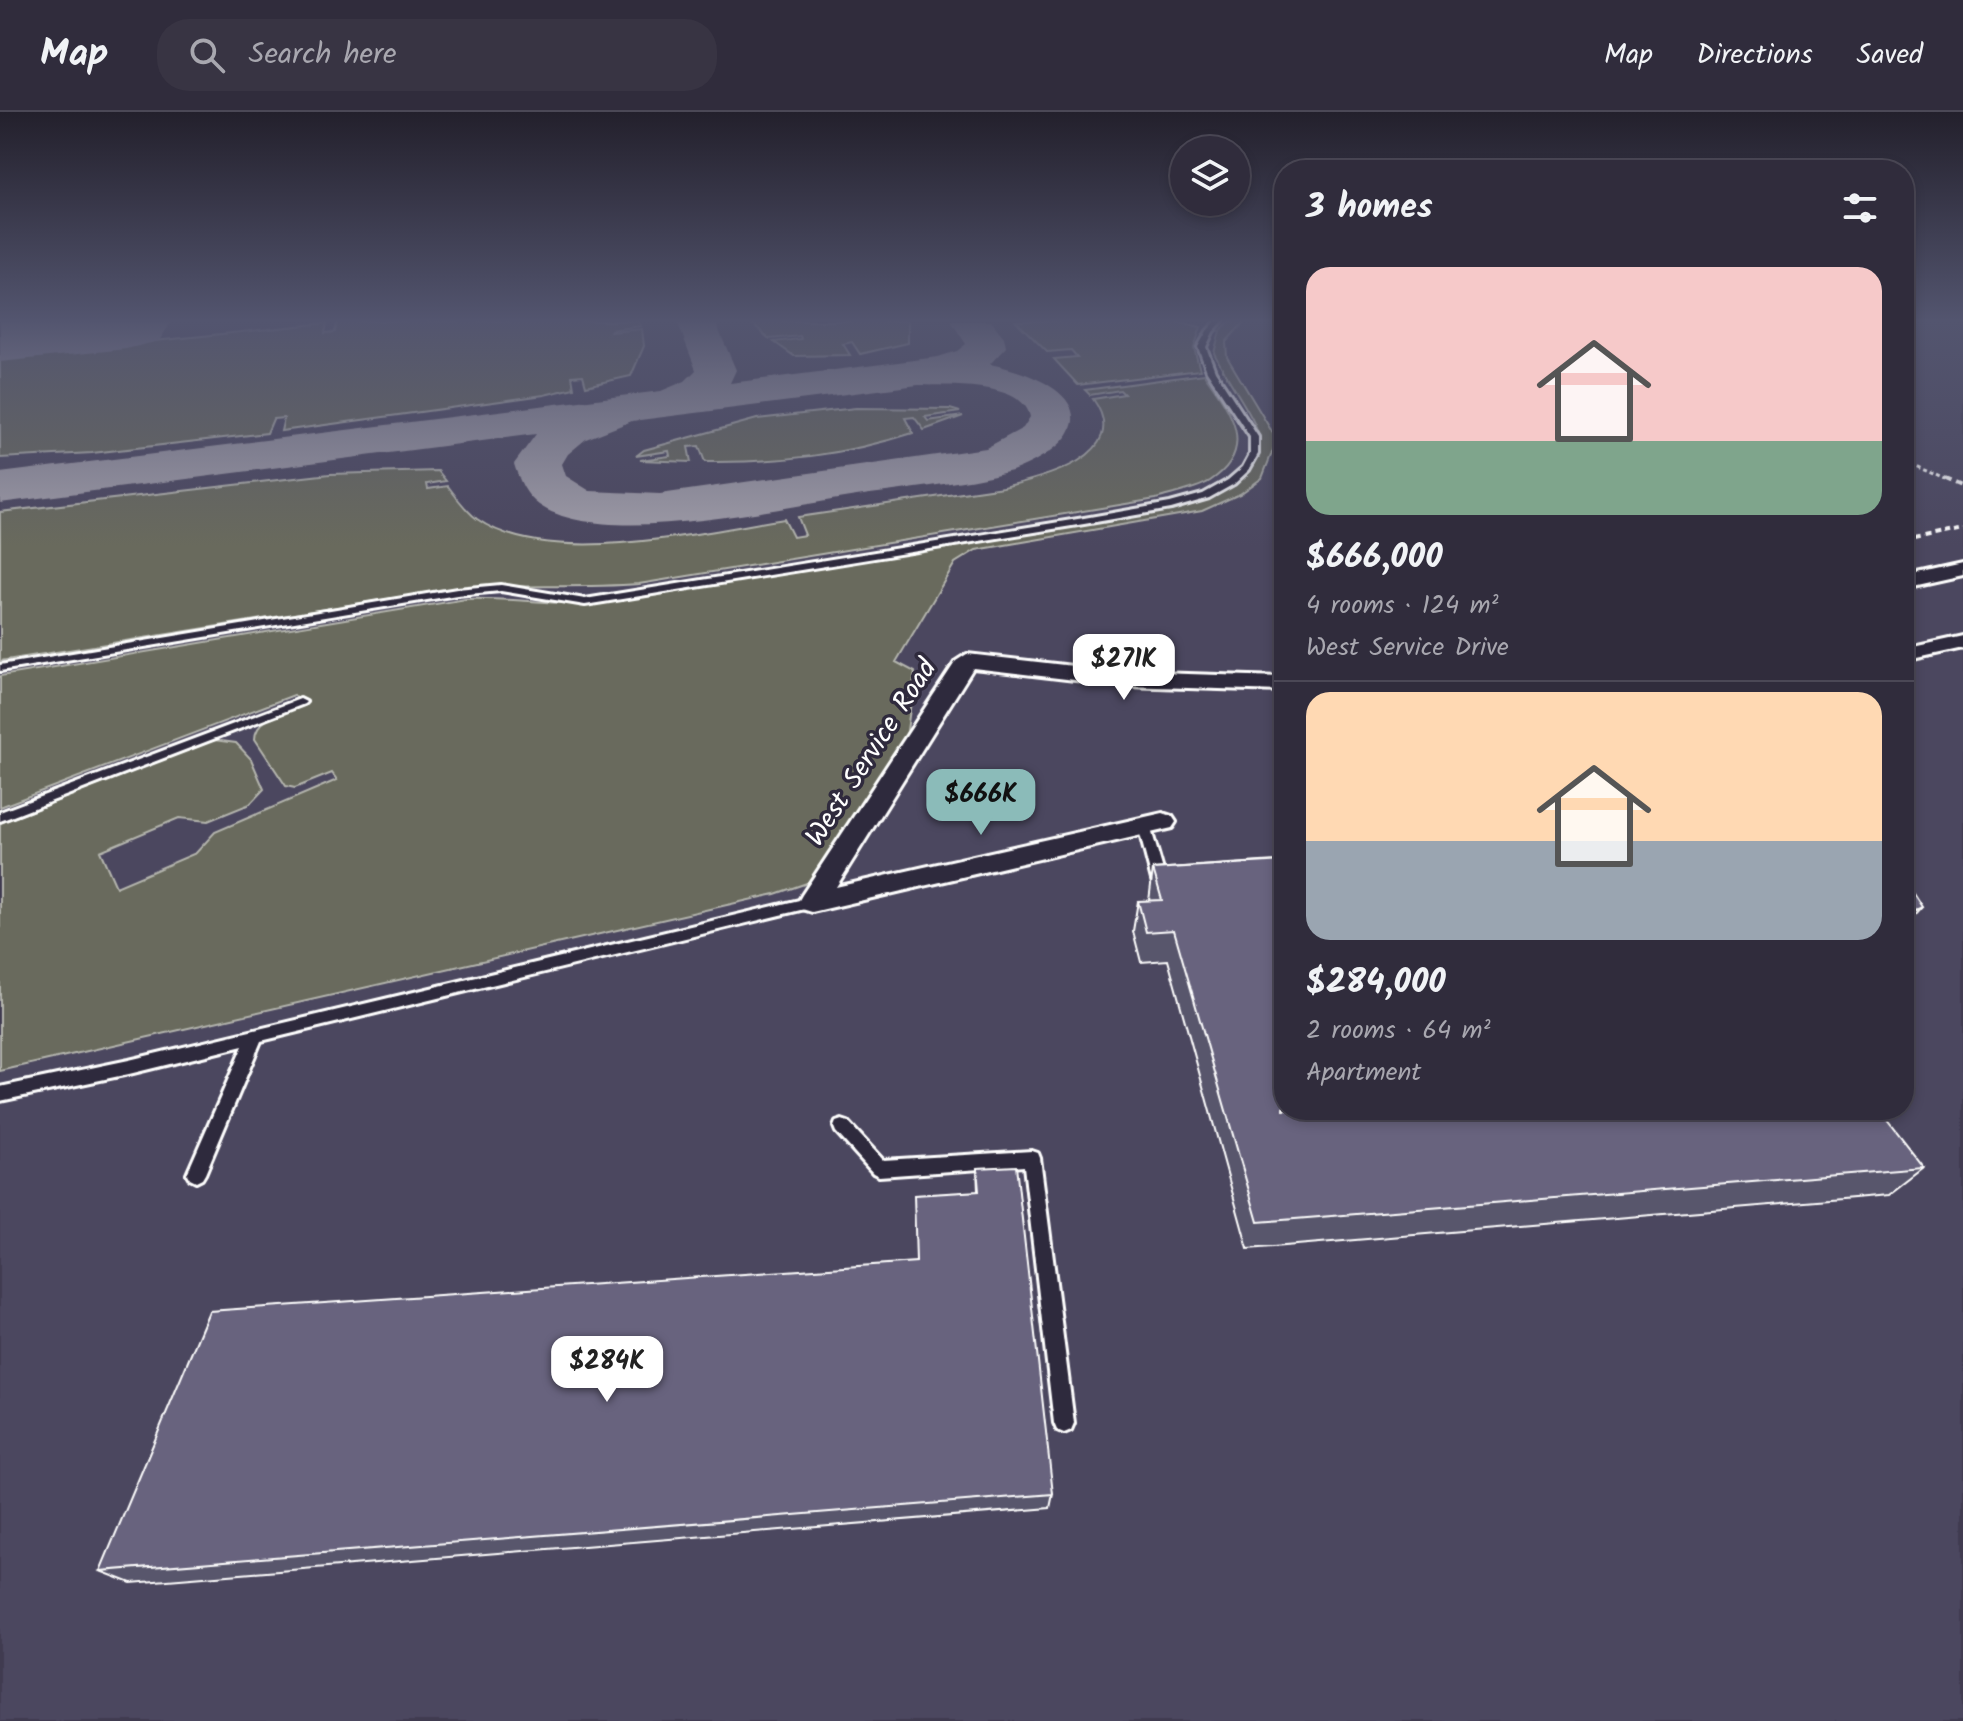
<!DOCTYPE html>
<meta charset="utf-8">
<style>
body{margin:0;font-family:Kalam,sans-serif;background:#383443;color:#f1f3f6;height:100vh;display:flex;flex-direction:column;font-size:30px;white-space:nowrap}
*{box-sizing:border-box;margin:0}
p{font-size:26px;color:#a8a7af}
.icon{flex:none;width:44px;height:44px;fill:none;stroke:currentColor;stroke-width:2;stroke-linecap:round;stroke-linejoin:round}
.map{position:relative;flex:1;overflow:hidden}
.panel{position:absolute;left:1274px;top:48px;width:640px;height:960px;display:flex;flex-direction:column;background:#302c3c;border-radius:32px;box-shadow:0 4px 12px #0003,0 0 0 2px #4b4856}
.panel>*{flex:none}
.buttons{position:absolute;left:1170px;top:24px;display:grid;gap:16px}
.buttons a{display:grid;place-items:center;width:80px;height:80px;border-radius:50%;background:#302c3c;box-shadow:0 4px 12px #0003,0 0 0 2px #4b4856;font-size:40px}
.price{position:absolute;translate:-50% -68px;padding:0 18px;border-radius:16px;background:#fff;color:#222;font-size:26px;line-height:52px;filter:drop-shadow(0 2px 4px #0008)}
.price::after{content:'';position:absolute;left:50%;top:48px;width:24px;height:18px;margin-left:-12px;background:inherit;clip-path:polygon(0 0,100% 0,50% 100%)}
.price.active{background:#8bbbb9;color:#111}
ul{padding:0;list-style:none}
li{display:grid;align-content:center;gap:16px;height:424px;padding:0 32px}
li+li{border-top:2px solid #4b4856}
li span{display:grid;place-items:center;height:248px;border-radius:24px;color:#555}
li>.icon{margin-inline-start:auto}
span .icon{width:144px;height:144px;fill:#fffc;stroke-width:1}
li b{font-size:34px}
h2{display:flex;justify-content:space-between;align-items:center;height:96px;padding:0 32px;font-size:34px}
header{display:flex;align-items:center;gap:48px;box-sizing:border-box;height:112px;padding:0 40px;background:#302c3c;border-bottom:2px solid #4b4856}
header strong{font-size:38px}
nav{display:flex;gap:44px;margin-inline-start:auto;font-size:28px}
.search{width:560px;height:72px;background:#383443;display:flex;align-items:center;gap:20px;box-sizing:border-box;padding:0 28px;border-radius:32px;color:#a8a7af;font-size:30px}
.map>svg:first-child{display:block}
.built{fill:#4c475e}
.green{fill:#696b5d;stroke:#b4b5ae;stroke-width:2}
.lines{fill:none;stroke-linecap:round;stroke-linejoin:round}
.taxiway{fill:#a09da8;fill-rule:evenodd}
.runway{fill:#a09da8;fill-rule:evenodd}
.service-casing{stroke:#fff;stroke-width:6}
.minor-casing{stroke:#fff;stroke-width:6}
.path-far1{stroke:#fff;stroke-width:3;stroke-dasharray:4 3;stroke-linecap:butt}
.path{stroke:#fff;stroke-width:4;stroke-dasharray:6 4;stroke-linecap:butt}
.service{fill:#2f2a3d;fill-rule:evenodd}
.minor{fill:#2f2a3d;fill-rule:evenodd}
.wall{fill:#59566c;stroke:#fff;stroke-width:2}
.shaded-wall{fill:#494658;stroke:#fff;stroke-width:2}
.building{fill:#68647e;stroke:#fff;stroke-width:2}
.labels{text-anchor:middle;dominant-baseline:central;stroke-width:7;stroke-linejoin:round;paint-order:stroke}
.street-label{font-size:28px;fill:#fff;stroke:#2f2a3d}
</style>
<header>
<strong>Map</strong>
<div class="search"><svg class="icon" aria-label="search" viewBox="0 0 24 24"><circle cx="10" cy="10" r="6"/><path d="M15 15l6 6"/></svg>Search here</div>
<nav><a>Map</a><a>Directions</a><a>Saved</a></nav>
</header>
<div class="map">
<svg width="1963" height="1609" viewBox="0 0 1963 1609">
<rect width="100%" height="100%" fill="#403b50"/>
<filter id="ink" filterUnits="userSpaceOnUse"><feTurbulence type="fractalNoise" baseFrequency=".0125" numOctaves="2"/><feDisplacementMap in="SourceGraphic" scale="16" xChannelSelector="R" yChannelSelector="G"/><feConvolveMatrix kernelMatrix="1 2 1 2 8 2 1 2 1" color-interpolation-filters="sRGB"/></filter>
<g filter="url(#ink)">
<path class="built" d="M0,209H1284V998H1904V209H1963V1609H0Z"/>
<path class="green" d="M346,209H639L641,214L611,218L610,220L642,217L644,234L631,264L586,274L583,263L572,264L574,276L544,283L281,319L284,306L273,307L267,321L92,341L0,346V245L327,211L325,221L335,220L337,210Z
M750,209H908V231L860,242L852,230L843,232L850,243L794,244L774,230L801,227L800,224L769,227Z
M1016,209H1173L1201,215L1194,236L1200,258L1078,273L1054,247L1077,245L1071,238L1047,240Z
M1230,209H1245L1226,230L1227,245L1277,328L1262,366L1240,382L1202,399L976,438L955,451L896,550L915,560L906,626L832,752L807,771L775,782L0,959V711L214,628L236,631L251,647L264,677L250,692L208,709L179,706L100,739L116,775L196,741L215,720L337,668L332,661L295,676L286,674L255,627C255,606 285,600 302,593L294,583L0,695V564L466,487C514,485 559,495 607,490L1195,390C1304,347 1251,314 1214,241L1220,219Z
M1204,262C1230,298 1259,337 1210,369C1195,378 1172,382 1156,387L639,472C574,477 509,471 444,478L0,549V400L330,362L438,359L446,369L427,372L428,377L448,374C457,386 465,398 477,407C547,457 703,420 784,407L793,425L805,423L798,405L1003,375C1043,366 1134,344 1093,287L1124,282L1120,278L1090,283L1085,278Z
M856,296L950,297L960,300L925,305L928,309L963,304L924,318L914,305L905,306L913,321C844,343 778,351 705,350L699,334L688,335L691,350L640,348L670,344L669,339L636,344L644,338L757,307Z"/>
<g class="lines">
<path class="taxiway" d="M677,209H715L736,258L730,271L938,245L957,239L966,232L951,209H991L1004,225L1006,235L990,252C1077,270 1113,319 1012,359C959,372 903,377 850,385C777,396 601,436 539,393C525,383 519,368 514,352L536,322L0,391V361L661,279L685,269L696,258ZM918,273C945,275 1023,268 1030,305L1023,316L986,336L660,382L590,379L566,364L562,352L568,342L586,327L632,309Z"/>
<path class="runway" d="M0,209H172L159,229L126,237L0,250Z"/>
<defs>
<path id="service" d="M1216,209H1223L1213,220L1206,235L1215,259L1258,325V342L1249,358L1234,372L1209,386L1171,397L1084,412L585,493L501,479L457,483L0,559V553L457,477L501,473L585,487L1084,406L1170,391L1203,382L1228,368L1243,355L1250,342V325L1207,259L1198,235L1207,219Z
M300,587L306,590L304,592L0,709V700Z
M1144,710L1150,714L1167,772L1160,777L1153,772L1138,714Z
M812,785L817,786L819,790L817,794L261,929L205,1062L202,1067L196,1070L190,1067L187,1062L243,934L129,962L0,989V975L129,948Z
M842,1008L848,1010L883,1048L1032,1039L1038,1041L1040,1046L1074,1311L1071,1318L1064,1321L1057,1318L1054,1311L1024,1054L879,1064L873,1061L836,1020L834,1015L836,1010Z"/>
<path id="minor" d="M1963,452V464L1904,477V465Z
M1963,524V536L1904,549V537Z
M967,542L1126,560L1284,565V579L1126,574L973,556L836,775L1163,701L1172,704L1176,710L1172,716L812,800L802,797L798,790L802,783L956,549Z"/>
</defs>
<use href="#service" class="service-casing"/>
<use href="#minor" class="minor-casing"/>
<path class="path-far1" d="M1904,349L1949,369"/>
<path class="path" d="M1945,367L1963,375
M1904,430L1963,418"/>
<use href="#service" class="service"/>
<use href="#minor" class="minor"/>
</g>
<path class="wall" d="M1284,732V998L1924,1056L1889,1083L1248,1137L1168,848L1141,850L1133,819L1138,789H1149L1153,757L1276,749L1281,733Z
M977,1056L1053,1382L1050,1396L131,1471L100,1459L916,1150L978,1079Z"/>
<path class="shaded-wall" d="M1922,795L1908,811L1904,813V804Z"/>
<path class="building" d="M1904,363L1910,369L1904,372Z
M1284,749V998H1879L1924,1056L1258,1110L1174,818L1146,820L1138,789L1162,788L1153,757Z
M1904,774L1913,781L1922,795L1904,804Z
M1016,1054L1053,1382L100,1459L209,1199L916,1150L914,1083L979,1079L977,1056Z"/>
</g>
<linearGradient id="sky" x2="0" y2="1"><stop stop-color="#23202c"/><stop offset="0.48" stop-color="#53556f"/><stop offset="1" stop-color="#53556f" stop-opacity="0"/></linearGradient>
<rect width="1963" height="434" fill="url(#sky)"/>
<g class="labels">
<g class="street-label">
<text transform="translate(872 641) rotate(-57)">West Service Road</text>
</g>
</g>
</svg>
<div class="buttons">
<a><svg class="icon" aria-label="layers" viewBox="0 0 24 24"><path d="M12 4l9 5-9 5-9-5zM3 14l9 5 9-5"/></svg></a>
</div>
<b class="price" style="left:1124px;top:590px">$271K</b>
<b class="price active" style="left:981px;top:725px">$666K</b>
<b class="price" style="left:607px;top:1292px">$284K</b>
<section class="panel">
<h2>3 homes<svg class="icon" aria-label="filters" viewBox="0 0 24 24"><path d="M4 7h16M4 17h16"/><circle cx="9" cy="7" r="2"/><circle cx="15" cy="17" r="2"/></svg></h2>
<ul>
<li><span style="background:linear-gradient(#f6c9c9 70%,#7fa58c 0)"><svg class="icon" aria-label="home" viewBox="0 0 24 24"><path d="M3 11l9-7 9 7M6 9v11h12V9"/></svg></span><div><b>$666,000</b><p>4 rooms · 124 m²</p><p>West Service Drive</p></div></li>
<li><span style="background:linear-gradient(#ffd9b3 60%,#9aa5b1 0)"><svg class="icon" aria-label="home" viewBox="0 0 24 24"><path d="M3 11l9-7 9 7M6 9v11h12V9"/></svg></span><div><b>$284,000</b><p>2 rooms · 64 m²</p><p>Apartment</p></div></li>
</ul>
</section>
</div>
